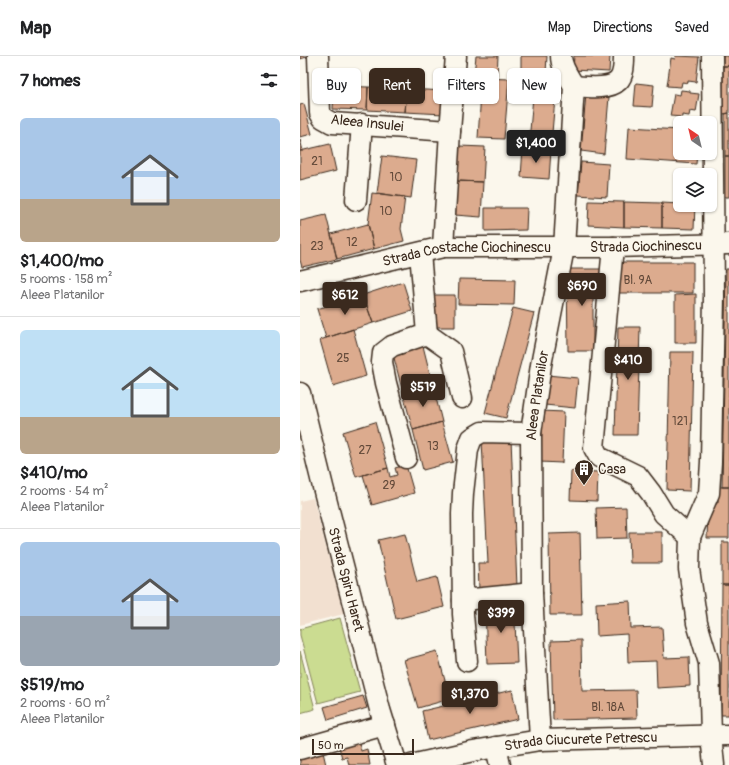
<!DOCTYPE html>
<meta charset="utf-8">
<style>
body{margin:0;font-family:Pangolin,sans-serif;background:#f6f6f6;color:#202124;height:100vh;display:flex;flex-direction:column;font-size:15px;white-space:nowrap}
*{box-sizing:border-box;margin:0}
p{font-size:13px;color:#757577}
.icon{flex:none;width:22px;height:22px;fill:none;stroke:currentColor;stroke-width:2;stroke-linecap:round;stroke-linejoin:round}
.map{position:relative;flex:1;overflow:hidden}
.sheet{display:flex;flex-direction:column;background:#fff;width:300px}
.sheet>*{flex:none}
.top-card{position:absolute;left:12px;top:12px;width:357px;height:36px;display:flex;gap:8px}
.needle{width:26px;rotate:325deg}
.fabs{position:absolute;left:373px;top:60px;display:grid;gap:8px}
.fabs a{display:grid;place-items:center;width:44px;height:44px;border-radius:6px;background:#fff;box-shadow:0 1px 3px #0004;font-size:20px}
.scale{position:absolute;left:12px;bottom:10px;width:102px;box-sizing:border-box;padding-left:4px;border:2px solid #3b2a1e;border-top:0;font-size:11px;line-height:14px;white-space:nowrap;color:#3b2a1e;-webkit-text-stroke:3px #fbf7ec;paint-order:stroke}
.price{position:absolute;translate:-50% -34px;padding:0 9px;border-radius:4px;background:#3b2a1e;color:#fff;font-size:13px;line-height:26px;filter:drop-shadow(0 1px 2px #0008)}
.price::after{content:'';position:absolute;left:50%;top:24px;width:12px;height:9px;margin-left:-6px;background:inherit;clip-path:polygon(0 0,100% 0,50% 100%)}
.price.selected{background:#222;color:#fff}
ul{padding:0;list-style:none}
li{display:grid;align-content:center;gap:8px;height:212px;padding:0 20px}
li+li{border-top:1px solid #e0e0e0}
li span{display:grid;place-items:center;height:124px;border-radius:6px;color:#555}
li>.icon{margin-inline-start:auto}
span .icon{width:72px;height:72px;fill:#fffc;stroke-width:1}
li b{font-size:17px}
h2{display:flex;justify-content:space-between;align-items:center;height:48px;padding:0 20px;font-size:17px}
.chip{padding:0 14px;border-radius:6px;background:#fff;box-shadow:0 1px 3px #0004;font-size:14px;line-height:36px}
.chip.selected{background:#3b2a1e;color:#fff}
header{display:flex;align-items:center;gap:24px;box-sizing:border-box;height:56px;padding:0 20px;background:#fff;border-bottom:1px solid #e0e0e0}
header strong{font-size:19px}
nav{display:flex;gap:22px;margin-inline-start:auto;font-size:14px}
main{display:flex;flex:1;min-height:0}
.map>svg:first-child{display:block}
.built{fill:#f2e0d0}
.green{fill:#cbdc91;stroke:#838358}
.building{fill:#dcab8e;stroke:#3b2a1e}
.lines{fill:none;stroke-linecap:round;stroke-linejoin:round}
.minor-casing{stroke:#3b2a1e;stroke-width:23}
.minor{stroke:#fbf7ec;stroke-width:20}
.labels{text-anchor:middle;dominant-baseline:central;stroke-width:3;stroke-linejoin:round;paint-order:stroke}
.number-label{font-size:12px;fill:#634a3a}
.street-label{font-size:14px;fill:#3b2a1e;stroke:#fbf7ec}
.poi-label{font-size:14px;fill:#3b2a1e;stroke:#fbf7ec;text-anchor:start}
</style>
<header>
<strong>Map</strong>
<nav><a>Map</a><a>Directions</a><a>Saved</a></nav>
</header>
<main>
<section class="sheet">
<h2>7 homes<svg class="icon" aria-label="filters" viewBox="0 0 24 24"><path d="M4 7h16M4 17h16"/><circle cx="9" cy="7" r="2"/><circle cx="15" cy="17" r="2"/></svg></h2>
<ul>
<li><span style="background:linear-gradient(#a9c7e8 65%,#b9a48a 0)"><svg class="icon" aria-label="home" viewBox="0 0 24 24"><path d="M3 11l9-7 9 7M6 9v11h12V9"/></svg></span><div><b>$1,400/mo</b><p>5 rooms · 158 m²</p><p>Aleea Platanilor</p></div></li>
<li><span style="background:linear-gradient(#bfe0f5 70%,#b9a48a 0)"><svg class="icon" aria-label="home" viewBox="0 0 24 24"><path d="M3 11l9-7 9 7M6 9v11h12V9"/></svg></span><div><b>$410/mo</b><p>2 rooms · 54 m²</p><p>Aleea Platanilor</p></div></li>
<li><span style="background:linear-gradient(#a9c7e8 60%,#9aa5b1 0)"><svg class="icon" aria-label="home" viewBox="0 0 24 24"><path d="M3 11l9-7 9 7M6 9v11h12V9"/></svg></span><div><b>$519/mo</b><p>2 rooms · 60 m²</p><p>Aleea Platanilor</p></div></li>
</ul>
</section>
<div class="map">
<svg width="429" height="709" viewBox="0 0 429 709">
<rect width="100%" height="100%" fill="#fbf7ec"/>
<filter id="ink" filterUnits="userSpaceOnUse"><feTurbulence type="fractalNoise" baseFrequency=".025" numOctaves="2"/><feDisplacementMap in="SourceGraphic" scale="8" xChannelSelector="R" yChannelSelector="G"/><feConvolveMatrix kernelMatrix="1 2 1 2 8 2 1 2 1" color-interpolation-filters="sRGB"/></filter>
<g filter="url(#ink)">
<path class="built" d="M13,442L44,558L0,569V445Z"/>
<path class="green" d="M40,562L60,636L18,647L0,579V573Z
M0,595L15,653L0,657Z"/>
<path class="building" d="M0,0H7V1L0,3Z
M176,0H198L197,20L174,18Z
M221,0H247L246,17L221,16Z
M274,0H310L309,16L273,14Z
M376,0L399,1L396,26L388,25V27L382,26L381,31L367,30L371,2L375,3Z
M423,0H429V10H423Z
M423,10H429V57L423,58Z
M182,22L209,23L204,83L178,82Z
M336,27L354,29L352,51L334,50Z
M234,29L256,31L251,88L229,86Z
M34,30L68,31L67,54L33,53Z
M68,31L107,33L105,56L67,54Z
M107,33L145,35L144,58L105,56Z
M381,34L390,35V37L399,38L396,56L390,55L389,60L382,59V61L370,60L374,38L380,39Z
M286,38L309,41L304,98L281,95Z
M4,48L12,78L0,81V49Z
M429,57V100H425V58Z
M329,71L380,74V97H397L396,108L327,103Z
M0,83L3,95H0Z
M30,88L36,115L0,124V95Z
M159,90L185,91L183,126L157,125Z
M223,92L251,94L249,123L221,121Z
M82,100L116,104L111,142L77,137Z
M425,100H429V141H425Z
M281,106L309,108L307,141L278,139Z
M157,125L183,126L181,161L155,159Z
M72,137L105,141L101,173L104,185L74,193L68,168Z
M289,145L324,146V171L288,169Z
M324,146L362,147V172L324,171Z
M362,147L380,148V149H395L394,173L362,172Z
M185,152H227L226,174L185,175Z
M26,159L37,203L2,211L0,204V165Z
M68,168L74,193L37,203L31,178Z
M319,206H393V237H319Z
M267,213H303V243H293V295H268Z
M426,213H429V431H422Z
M159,223L215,224L214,249L158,248Z
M103,226L112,255L73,267L63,239Z
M396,238V287H375V239Z
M63,239L73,267L26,282L17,253Z
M133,239H155V271H132Z
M213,252L234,257L206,362L185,357Z
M318,271H340L337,379H315Z
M53,273L66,320L33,330L20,284Z
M123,290L133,330L103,337L93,298Z
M370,296H393L390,435L367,434Z
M247,319L278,322L275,352L245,349Z
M133,330L142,366L113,374L103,337Z
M241,355L264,356L262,407L240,406Z
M75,366L88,412L56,421L43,376Z
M142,366L153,406L123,414L113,374Z
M211,383L217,531L179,533L178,507H188L182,384Z
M106,409L114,437L72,449L63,419L88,412L90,421L97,419L95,412Z
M271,415L298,416L297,445L270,444Z
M418,431H429V482H407L408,458L418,446Z
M326,451L327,482L297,483L296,452Z
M329,476H362V507H330Z
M280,477L282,559H250L249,478Z
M105,478L117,526L137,521L144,551L96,563L78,484Z
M422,486H429V529H422Z
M422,529H429V659H421Z
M330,545L331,572L362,571L364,602L389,601L390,630L357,632L356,605L328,606L327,578L297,580L296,547Z
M214,547L217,607L187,608L185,548Z
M281,584L282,635L336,634L337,662L253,664L251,585Z
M137,595L150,643L118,652L104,604Z
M212,634L218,663L128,684L122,655Z
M63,640L67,652L28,664L24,651Z
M59,686L61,695L67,693L70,709H49L47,701L42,702L39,691Z
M23,696L26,709H0V702Z"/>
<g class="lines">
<defs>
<g id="minor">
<path d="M18,0L20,57L23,62L32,67L150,75"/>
<path d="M412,0L414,240L411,406L409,437L390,481L389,513L397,567L409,607L411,679L414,709"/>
<path d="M274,30C287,31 309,34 318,25C324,19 324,8 324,0"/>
<path d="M56,144L62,68"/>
<path d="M143,191L150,75L156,0"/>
<path d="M313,191L294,392L299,401L338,420L351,437L364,458L390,481"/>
<path id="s1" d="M0,225L143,191H313L429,188"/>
<path d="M127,278L151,295L162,342"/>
<path id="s2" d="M0,337L23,431L80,654L97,709"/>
<path d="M106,402L86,327L82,306L83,297L92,290L127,278L120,197"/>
<path d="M163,544L232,537"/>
<path d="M167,605L163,558L162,458L163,437L168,393L172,382L182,376L231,377"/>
<path id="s3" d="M240,684L232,537L231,377L241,309L264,192L274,30C269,21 261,11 261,0"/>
<path d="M196,691L200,709"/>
<path d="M0,693L85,669"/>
<path id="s4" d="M111,709L173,695L240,684L429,679"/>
</g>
</defs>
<use href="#minor" class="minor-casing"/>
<use href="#minor" class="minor"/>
</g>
</g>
<defs>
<symbol id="building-pin" viewBox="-11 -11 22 30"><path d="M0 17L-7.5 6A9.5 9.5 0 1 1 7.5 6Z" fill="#3b2a1e" stroke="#fbf7ec"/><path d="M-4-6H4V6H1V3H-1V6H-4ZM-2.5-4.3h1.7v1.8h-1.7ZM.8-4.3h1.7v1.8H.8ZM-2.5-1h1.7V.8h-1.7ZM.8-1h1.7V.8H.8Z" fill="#fff"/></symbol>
</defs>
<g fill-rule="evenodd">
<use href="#building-pin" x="273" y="402" width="22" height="30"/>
</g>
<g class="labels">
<g class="number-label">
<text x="17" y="105">21</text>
<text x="96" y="121">10</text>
<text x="86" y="155">10</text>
<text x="52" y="186">12</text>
<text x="17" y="190">23</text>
<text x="338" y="224">Bl. 9A</text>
<text x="43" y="302">25</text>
<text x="380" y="365">121</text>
<text x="133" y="390">13</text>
<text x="65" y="394">27</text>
<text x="89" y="429">29</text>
<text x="308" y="651">Bl. 18A</text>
</g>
<g class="street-label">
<text transform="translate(67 67) rotate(6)">Aleea Insulei</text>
<text stroke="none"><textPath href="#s1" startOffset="350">Strada Ciochinescu</textPath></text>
<text stroke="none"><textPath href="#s1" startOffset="170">Strada Costache Ciochinescu</textPath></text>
<text stroke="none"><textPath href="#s3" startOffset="345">Aleea Platanilor</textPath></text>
<text stroke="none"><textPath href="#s2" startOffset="192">Strada Spiru Haret</textPath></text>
<text stroke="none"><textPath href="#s4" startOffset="172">Strada Ciucurete Petrescu</textPath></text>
</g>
<g class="poi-label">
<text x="298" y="413">Casa</text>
</g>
</g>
</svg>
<div class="fabs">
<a><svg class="needle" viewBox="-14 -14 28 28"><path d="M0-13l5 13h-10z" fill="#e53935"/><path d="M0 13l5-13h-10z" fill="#757577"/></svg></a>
<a><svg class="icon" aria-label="layers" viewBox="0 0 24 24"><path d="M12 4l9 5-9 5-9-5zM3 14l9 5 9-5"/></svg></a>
</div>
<div class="scale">50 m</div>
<b class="price selected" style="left:236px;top:108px">$1,400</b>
<b class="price" style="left:282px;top:251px">$690</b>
<b class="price" style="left:45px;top:260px">$612</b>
<b class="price" style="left:328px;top:325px">$410</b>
<b class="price" style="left:123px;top:352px">$519</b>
<b class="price" style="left:201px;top:578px">$399</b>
<b class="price" style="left:170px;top:659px">$1,370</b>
<div class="top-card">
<a class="chip">Buy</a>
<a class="chip selected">Rent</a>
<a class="chip">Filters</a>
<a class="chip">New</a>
</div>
</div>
</main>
